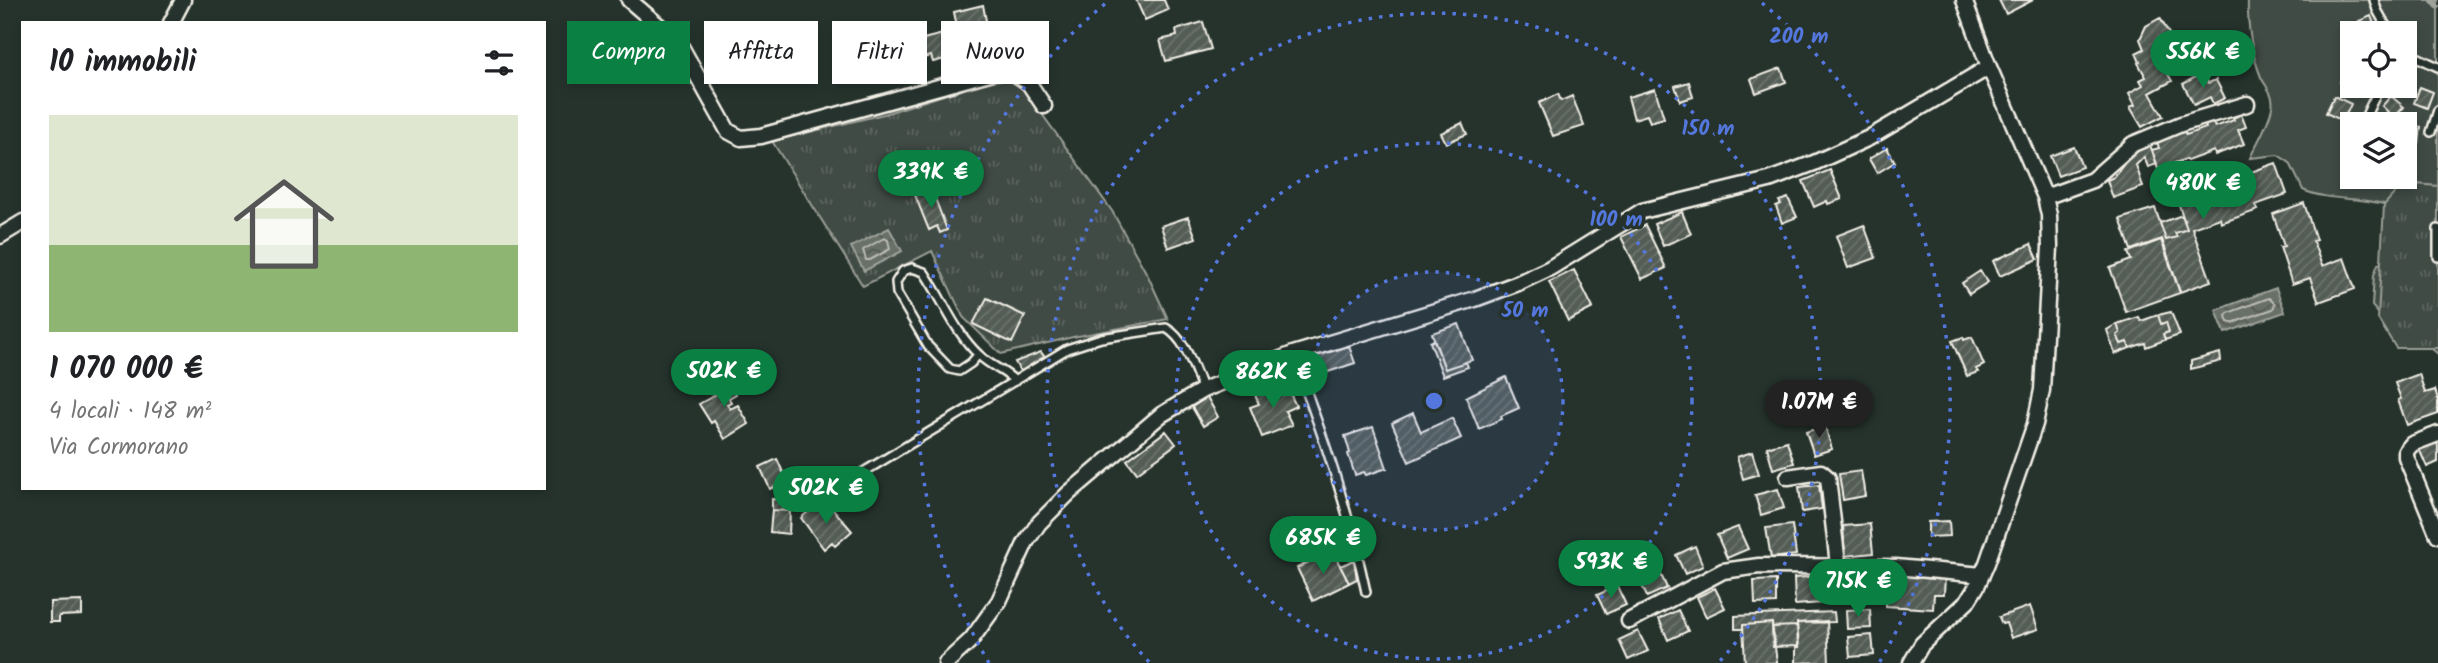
<!DOCTYPE html>
<html lang="it">
<meta charset="utf-8">
<style>
body{margin:0;font-family:Kalam,sans-serif;background:#f6f6f6;color:#202124;height:100vh;display:flex;flex-direction:column;font-size:26px;white-space:nowrap}
*{box-sizing:border-box;margin:0}
p{font-size:23px;color:#757577}
.icon{flex:none;width:38px;height:38px;fill:none;stroke:currentColor;stroke-width:2;stroke-linecap:round;stroke-linejoin:round}
.map{position:relative;flex:1;overflow:hidden}
.sheet{position:absolute;left:21px;top:21px;width:525px;height:469px;display:flex;flex-direction:column;background:#fff;border-radius:0px;box-shadow:0 4px 10px #0003}
.sheet>*{flex:none}
.banner{position:absolute;left:567px;top:21px;width:665px;height:63px;display:flex;gap:14px}
.buttons{position:absolute;left:2340px;top:21px;display:grid;gap:14px}
.buttons a{display:grid;place-items:center;width:77px;height:77px;border-radius:0px;background:#fff;box-shadow:0 4px 10px #0003;font-size:35px}
.price{position:absolute;translate:-50% -60px;padding:0 16px;border-radius:24px;background:#0b8043;color:#fff;font-size:23px;line-height:46px;filter:drop-shadow(0 2px 4px #0008)}
.price::after{content:'';position:absolute;left:50%;top:42px;width:21px;height:16px;margin-left:-10px;background:inherit;clip-path:polygon(0 0,100% 0,50% 100%)}
.price.on{background:#222;color:#fff}
ul{padding:0;list-style:none}
li{display:grid;align-content:center;gap:14px;height:371px;padding:0 28px}
li span{display:grid;place-items:center;height:217px;border-radius:0px;color:#555}
li>.icon{margin-inline-start:auto}
span .icon{width:126px;height:126px;fill:#fffc;stroke-width:1}
li b{font-size:30px}
h2{display:flex;justify-content:space-between;align-items:center;height:84px;padding:0 28px;font-size:30px}
.chip{padding:0 24px;border-radius:0px;background:#fff;box-shadow:0 4px 10px #0003;font-size:24px;line-height:63px}
.chip.on{background:#0b8043;color:#fff}
.map>svg:first-child{display:block}
.grass{fill:#414b45;stroke:#9a9e96;stroke-width:2;fill-rule:evenodd}
.park{fill:url(#park-tufts);stroke:#9a9e96;stroke-width:2}
.water{fill:url(#water-waves);stroke:#9fa39b;stroke-width:2}
.lines{fill:none;stroke-linecap:round;stroke-linejoin:round}
.shore{stroke:#bcbdb5;stroke-width:2}
.stream{stroke:#9fa39b;stroke-width:5}
.building{fill:url(#building-hatch);stroke:#f4f1e8;stroke-width:2}
.lane-casing{stroke:#f4f1e8;stroke-width:12}
.street-casing{stroke:#f4f1e8;stroke-width:19}
.lane{stroke:#26332d;stroke-width:7}
.street{stroke:#26332d;stroke-width:14}
.ring{fill:none;stroke:#5377dc;stroke-width:3.5;stroke-dasharray:3.5 7}
.centre{fill:#5377dc;stroke:#26332d;stroke-width:3.5}
.ring-label{font-size:21px;text-anchor:middle;font-weight:bold;fill:#5377dc;stroke:#26332d;stroke-width:7;stroke-linejoin:round;paint-order:stroke}
</style>
<div class="map">
<svg width="2438" height="663" viewBox="0 0 2438 663">
<defs>
<pattern id="park-tufts" width="24" height="20" patternUnits="userSpaceOnUse" patternTransform="scale(1.75)"><rect width="24" height="20" fill="#414b45"/><path d="M3 7l-1-3M5 7V3M7 7l1-3M15 17l-1-3M17 17v-4M19 17l1-3" fill="none" stroke="#5d6560"/></pattern>
<pattern id="water-waves" width="16" height="10" patternUnits="userSpaceOnUse" patternTransform="scale(1.75)"><rect width="16" height="10" fill="#676f68"/><path d="M0 5q4-4 8 0t8 0" fill="none" stroke="#565a55"/></pattern>
<pattern id="building-hatch" width="6" height="6" patternUnits="userSpaceOnUse" patternTransform="scale(1.75)"><rect width="6" height="6" fill="#525c55"/><path d="M-1 1l2-2M0 6l6-6M5 7l2-2" fill="none" stroke="#6c746d"/></pattern>
</defs>
<rect width="100%" height="100%" fill="#26332d"/>
<filter id="ink" filterUnits="userSpaceOnUse"><feTurbulence type="fractalNoise" baseFrequency=".0143" numOctaves="2"/><feDisplacementMap in="SourceGraphic" scale="14" xChannelSelector="R" yChannelSelector="G"/><feConvolveMatrix kernelMatrix="1 2 1 2 8 2 1 2 1" color-interpolation-filters="sRGB"/></filter>
<g filter="url(#ink)">
<path class="grass" d="M2248,0H2438V354L2425,343L2377,312L2372,306L2374,275L2378,264L2381,263L2390,206C2362,196 2330,202 2303,190L2290,163L2278,155L2250,158C2257,142 2269,124 2272,107C2275,95 2265,86 2261,77C2252,55 2247,24 2248,0ZM2352,33H2404V86H2352ZM2352,124H2404V177H2352Z"/>
<path class="park" d="M1000,77L1014,83L1026,92L1112,211L1148,276L1168,319L1073,337L1001,354L963,317L932,251L863,286L772,141L884,114Z
M2404,183L2438,186V348H2396L2378,319L2384,205Z"/>
<path class="water" d="M889,228L902,251L864,271L851,247Z
M2276,288L2285,312L2225,333L2216,310Z"/>
<g class="lines">
<path class="shore" d="M884,238L888,240L890,249L870,260H866L863,250Z
M2269,298L2275,304L2273,309L2232,323L2228,322L2226,316L2228,313Z"/>
<path class="stream" d="M2432,0L2438,7"/>
</g>
<path class="building" d="M1136,0H1164L1168,10L1145,20Z
M1999,0H2033L2006,14Z
M983,5L988,31L959,37L954,12Z
M2371,16L2376,29L2364,33L2359,21Z
M2160,18L2176,46L2158,56L2172,81L2150,93L2163,116L2142,127L2130,107L2135,105L2129,93L2143,85L2140,80L2146,77L2138,63L2140,62L2136,53L2144,49L2140,39L2146,26Z
M1203,22L1211,49L1166,61L1160,40L1177,36L1176,30Z
M988,31L994,56L964,60L959,37Z
M947,33L950,42L954,41L957,56L933,62L931,56L915,60L911,42Z
M1781,68L1786,82L1756,93L1751,79Z
M2345,71L2352,74L2354,88L2340,82Z
M2203,73L2208,83L2216,80L2225,98L2213,104L2210,97L2194,105L2183,84Z
M1689,82L1693,97L1680,101L1675,86Z
M2420,87L2433,92L2427,108L2414,103Z
M1655,89L1664,118L1650,122L1647,115L1634,119L1628,97Z
M1558,94L1561,101L1572,96L1584,126L1553,136L1539,103Z
M2334,96L2351,104L2343,121L2326,113Z
M2391,96L2404,107L2394,118L2382,106Z
M2241,114L2246,127L2238,130L2244,144L2215,155L2214,151L2187,161L2186,159L2158,169L2152,150L2159,148L2157,142L2184,130L2186,135L2206,128L2205,125L2212,122L2215,127L2234,120L2233,118Z
M1462,123L1467,134L1446,143L1441,133Z
M2404,125L2421,127L2419,143L2404,142Z
M2150,145L2157,164L2148,167L2144,157L2136,165L2143,187L2113,198L2107,180L2114,177L2134,151Z
M2074,147L2082,167L2058,176L2050,156Z
M1887,148L1895,162L1877,173L1869,159Z
M2276,163L2287,194L2255,205L2258,210L2221,223L2220,218L2192,228L2211,281L2180,292L2162,239L2131,250L2120,219L2155,208L2166,240L2177,237L2175,233L2187,229L2177,199L2213,187L2214,191L2241,182L2240,176Z
M1830,170L1842,199L1828,204L1827,201L1814,207L1803,181Z
M931,188L947,230L940,233L937,226L929,230L915,195Z
M1788,198L1797,217L1782,223L1776,206L1781,204L1779,201Z
M2304,203L2316,240L2313,241L2322,266L2344,258L2355,289L2319,302L2310,278L2292,284L2280,247L2284,246L2273,214Z
M1682,212L1691,234L1663,246L1654,224Z
M2182,215L2187,229L2175,233L2177,237L2166,240L2160,223Z
M1188,217L1196,238L1168,248L1161,226Z
M1645,225L1666,268L1642,279L1621,237Z
M1864,225L1876,258L1848,268L1836,236Z
M2161,240L2180,293L2126,312L2110,268L2131,260L2128,252Z
M2031,244L2038,259L2000,276L1993,261Z
M1574,270L1593,308L1568,321L1549,282Z
M1980,271L1988,282L1969,294L1962,283Z
M987,298L1025,316L1012,343L973,324Z
M2171,312L2180,335L2165,340L2163,334L2169,332L2166,322L2161,324L2158,315Z
M2158,315L2161,324L2166,322L2169,332L2163,334L2165,340L2146,347L2145,343L2130,348L2127,342L2121,344L2117,335L2120,333L2117,324L2139,317L2141,321Z
M1459,324L1472,360L1445,369L1432,333Z
M2117,324L2120,333L2117,335L2121,344L2127,342L2130,348L2115,354L2107,330Z
M1963,337L1964,340L1972,337L1984,365L1976,369L1978,372L1967,376L1952,341Z
M1434,340L1445,369L1466,362L1468,367L1443,376L1430,342Z
M1349,346L1355,363L1322,374L1317,356Z
M1041,352L1046,359L1021,373L1015,362Z
M2220,353L2221,361L2191,369V361Z
M2419,374L2425,393L2435,390L2438,399V414L2407,425L2398,400L2401,399L2395,383Z
M725,375L736,394L729,398L731,402L727,404L730,409L738,405L749,424L725,439L714,421L711,423L699,404L715,395L709,385Z
M1506,377L1519,408L1501,416L1502,419L1479,429L1466,397Z
M1285,383L1296,406L1285,411L1292,425L1262,437L1250,407L1259,404L1255,395Z
M1207,397L1218,417L1203,426L1192,407Z
M1413,413L1421,432L1452,418L1461,438L1409,462L1392,423Z
M1825,426L1832,449L1814,455L1806,432Z
M1373,427L1387,468L1366,475L1364,472L1355,475L1348,454L1350,453L1345,436Z
M1166,431L1176,444L1137,473L1127,460Z
M1787,441L1794,463L1773,469L1767,447Z
M2436,441L2438,446V462L2427,467L2419,449Z
M1752,452L1759,474L1743,479L1737,457Z
M777,459L787,481L770,489L760,467Z
M1861,471L1865,496L1843,500L1839,474Z
M1819,485L1822,509L1802,512L1799,487Z
M1778,489L1784,508L1761,515L1755,495Z
M772,499L794,500L793,511L772,510Z
M818,503L828,513L833,509L852,531L835,546L832,542L824,549L801,518Z
M772,510L790,511L789,534L770,532Z
M1949,521L1950,536L1928,537V522Z
M1870,524L1873,553L1845,556L1843,526Z
M1792,525L1796,555L1771,558L1766,528Z
M1738,527L1748,549L1727,558L1717,535Z
M1695,546L1703,566L1685,574L1676,555Z
M1332,550L1349,583L1313,601L1297,568Z
M1354,560L1357,579L1349,583L1340,566Z
M1657,566L1667,588L1647,597L1637,574Z
M1888,573L1945,577L1944,594H1934L1933,609L1886,606Z
M1857,575V581L1869,580V601L1846,602L1844,576Z
M1821,576L1822,603L1795,605L1794,578Z
M1776,580V603L1755,604L1754,581Z
M1617,586L1626,605L1606,614L1597,595Z
M1715,588L1725,608L1706,617L1697,597Z
M82,601V615L59,616V622H50V602Z
M2030,606L2038,629L2011,638L2006,623L2002,624L1999,617Z
M1870,609L1871,628L1847,629L1846,610Z
M1678,610L1688,631L1668,640L1659,619Z
M1834,612L1835,622L1797,623V626L1772,627V623L1743,625V629H1735V616Z
M1827,621L1829,662L1796,663V647H1799L1797,623Z
M1772,623L1777,663H1745L1743,625Z
M1797,626L1798,646L1773,647L1772,627Z
M1638,631L1648,651L1628,660L1619,640Z
M1872,635L1874,655L1850,657L1848,637Z"/>
<g class="lines">
<defs>
<path id="lane" d="M2374,0L2377,10L2390,33
M2404,51L2438,67
M2362,124L2380,86
M2431,132L2438,110
M2438,229V257
M1293,354C1322,433 1349,510 1366,592
M978,355L971,363L959,371L950,369L928,346L897,293L896,282L903,271L912,268L924,272C942,298 955,333 979,355C990,366 1004,370 1015,381
M795,489L816,483L847,482L1067,349L1101,338L1166,328C1186,339 1194,369 1203,390"/>
<path id="street" d="M629,0L679,43L728,131L741,138L761,136L993,72L1009,70L1028,82L1044,106
M171,23L183,0
M2045,197L2092,180L2133,144L2181,124L2247,104
M0,236L23,222
M2438,434L2412,444L2406,451V457L2438,535
M1788,477L1821,472L1828,478L1838,565
M1629,621L1723,571L1759,566L1896,567L1982,575
M946,663L971,640L999,601L1026,542L1039,523L1069,493L1161,415L1203,390L1293,354L1475,299L1518,283L1550,268L1642,211L1769,180L1814,163L1869,138L1989,67
M1911,663L1922,644L1967,602L1977,586L1987,563L2035,424L2042,390L2050,247L2049,215L2045,197L1989,67L1964,0"/>
</defs>
<use href="#lane" class="lane-casing"/>
<use href="#street" class="street-casing"/>
<use href="#lane" class="lane"/>
<use href="#street" class="street"/>
</g>
</g>
<circle cx="1434" cy="401" r="129" fill="#5377dc" fill-opacity=".12"/>
<g class="ring">
<circle cx="1434" cy="401" r="129"/>
<circle cx="1434" cy="401" r="258"/>
<path d="M1149 662A387 387 0 1 1 1719 662"/>
<path d="M989 663A516 516 0 0 1 1106 3M1762 3A516 516 0 0 1 1879 663"/>
</g>
<circle cx="1434" cy="401" r="10" class="centre"/>
<g class="ring-label">
<text x="1799" y="43">200 m</text>
<text x="1708" y="135">150 m</text>
<text x="1616" y="226">100 m</text>
<text x="1525" y="317">50 m</text>
</g>
</svg>
<div class="buttons">
<a><svg class="icon" aria-label="locate" viewBox="0 0 24 24"><circle cx="12" cy="12" r="6"/><path d="M12 2v4M12 18v4M2 12h4M18 12h4"/></svg></a>
<a><svg class="icon" aria-label="layers" viewBox="0 0 24 24"><path d="M12 4l9 5-9 5-9-5zM3 14l9 5 9-5"/></svg></a>
</div>
<b class="price" style="left:2203px;top:90px">556K €</b>
<b class="price" style="left:931px;top:210px">339K €</b>
<b class="price" style="left:2203px;top:221px">480K €</b>
<b class="price" style="left:724px;top:409px">502K €</b>
<b class="price" style="left:1273px;top:410px">862K €</b>
<b class="price on" style="left:1819px;top:440px">1.07M €</b>
<b class="price" style="left:826px;top:526px">502K €</b>
<b class="price" style="left:1323px;top:576px">685K €</b>
<b class="price" style="left:1611px;top:600px">593K €</b>
<b class="price" style="left:1858px;top:619px">715K €</b>
<div class="banner">
<a class="chip on">Compra</a>
<a class="chip">Affitta</a>
<a class="chip">Filtri</a>
<a class="chip">Nuovo</a>
</div>
<section class="sheet">
<h2>10 immobili<svg class="icon" aria-label="filters" viewBox="0 0 24 24"><path d="M4 7h16M4 17h16"/><circle cx="9" cy="7" r="2"/><circle cx="15" cy="17" r="2"/></svg></h2>
<ul>
<li><span style="background:linear-gradient(#dfe7d0 60%,#8fb573 0)"><svg class="icon" aria-label="home" viewBox="0 0 24 24"><path d="M3 11l9-7 9 7M6 9v11h12V9"/></svg></span><div><b>1 070 000 €</b><p>4 locali · 148 m²</p><p>Via Cormorano</p></div></li>
</ul>
</section>
</div>
